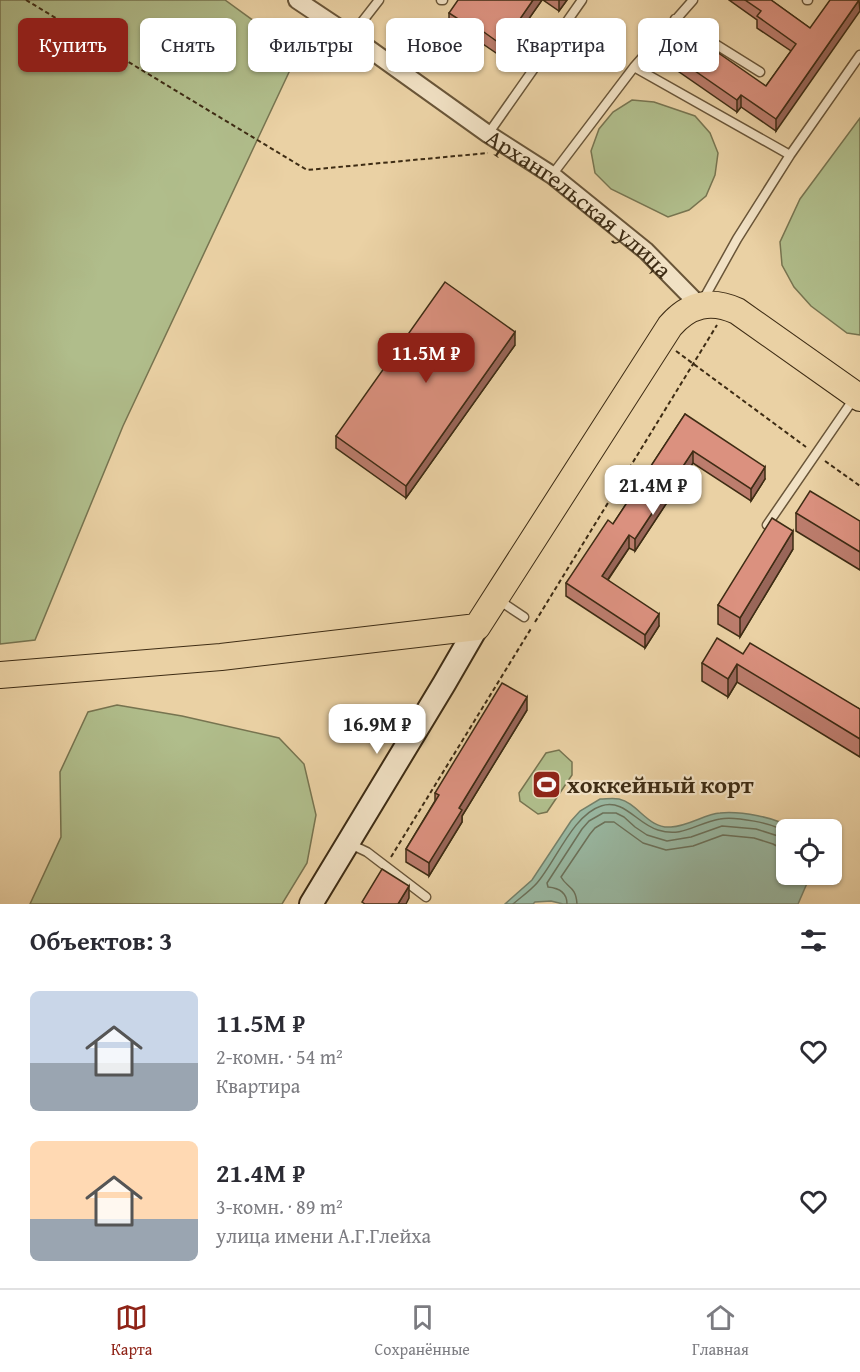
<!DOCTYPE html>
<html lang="ru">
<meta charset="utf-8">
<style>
body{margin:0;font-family:"Gentium Book Plus",serif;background:#f2f2f3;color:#2b2b33;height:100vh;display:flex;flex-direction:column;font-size:22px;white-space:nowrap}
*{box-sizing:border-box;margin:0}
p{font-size:20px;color:#7c7c81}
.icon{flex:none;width:33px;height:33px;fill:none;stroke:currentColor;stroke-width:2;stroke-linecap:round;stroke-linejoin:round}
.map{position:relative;height:904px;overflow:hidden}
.sheet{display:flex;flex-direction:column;background:#fff;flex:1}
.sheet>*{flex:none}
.banner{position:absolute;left:18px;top:18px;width:825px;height:54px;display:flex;gap:12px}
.tools{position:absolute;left:776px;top:819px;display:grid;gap:12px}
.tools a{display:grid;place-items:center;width:66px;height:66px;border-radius:9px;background:#fff;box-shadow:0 2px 4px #0004;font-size:30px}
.price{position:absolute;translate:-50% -51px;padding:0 14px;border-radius:12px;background:#fff;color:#222;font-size:20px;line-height:39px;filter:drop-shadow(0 2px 3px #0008)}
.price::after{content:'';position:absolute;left:50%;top:36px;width:18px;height:14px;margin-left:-9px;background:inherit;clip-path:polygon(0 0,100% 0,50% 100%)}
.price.selected{background:#8f2418;color:#fff}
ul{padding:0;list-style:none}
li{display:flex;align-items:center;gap:18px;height:150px;padding:0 30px}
li span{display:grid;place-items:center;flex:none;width:168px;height:120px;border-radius:9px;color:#555}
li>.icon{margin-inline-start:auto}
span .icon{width:72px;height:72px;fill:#fffc;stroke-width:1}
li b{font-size:26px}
h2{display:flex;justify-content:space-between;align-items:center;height:72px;padding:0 30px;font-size:26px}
.tag{padding:0 21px;border-radius:9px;background:#fff;box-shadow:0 2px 4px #0004;font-size:21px;line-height:54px}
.tag.selected{background:#8f2418;color:#fff}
.dock{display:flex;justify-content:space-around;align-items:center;height:84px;border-top:2px solid #e1e1e2;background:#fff;font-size:16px;color:#7c7c81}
.dock a{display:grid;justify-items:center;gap:3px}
.dock .selected{color:#8f2418}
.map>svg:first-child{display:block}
.green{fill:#b0bd8b;stroke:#777450;stroke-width:1.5}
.water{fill:#99b8a2;stroke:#758069;stroke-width:1.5}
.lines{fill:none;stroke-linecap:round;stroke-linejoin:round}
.shore{stroke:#6c725b;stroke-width:1.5}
.lane-casing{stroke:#695538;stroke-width:11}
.street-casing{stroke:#695538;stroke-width:20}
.secondary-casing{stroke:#3e2c14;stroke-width:26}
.primary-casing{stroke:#3e2c14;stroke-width:28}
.path{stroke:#3e2c14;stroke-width:2;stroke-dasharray:4.5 3;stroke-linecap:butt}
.lane{stroke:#f1e1c4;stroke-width:8}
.street{stroke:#f1e1c4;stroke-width:16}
.secondary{stroke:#f1e1c4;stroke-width:22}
.primary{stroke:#ead1a4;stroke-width:26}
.wall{fill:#bc7d6d;stroke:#3e2c14;stroke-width:1.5}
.shaded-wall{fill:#996659;stroke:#3e2c14;stroke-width:1.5}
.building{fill:#db917f;stroke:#3e2c14;stroke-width:1.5}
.labels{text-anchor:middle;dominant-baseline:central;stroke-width:4.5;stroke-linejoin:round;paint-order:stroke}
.street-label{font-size:24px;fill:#3e2c14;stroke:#f1e1c4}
.poi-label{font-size:24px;font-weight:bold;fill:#3e2c14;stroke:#f1e1c4;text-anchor:start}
</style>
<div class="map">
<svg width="860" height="904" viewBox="0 0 860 904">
<rect width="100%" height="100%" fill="#ead1a4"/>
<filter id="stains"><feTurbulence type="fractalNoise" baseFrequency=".00333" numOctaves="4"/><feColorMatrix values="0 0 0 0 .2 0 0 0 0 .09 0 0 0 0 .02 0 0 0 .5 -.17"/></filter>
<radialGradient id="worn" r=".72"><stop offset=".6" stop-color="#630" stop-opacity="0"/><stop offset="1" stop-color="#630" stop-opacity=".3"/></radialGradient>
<path class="green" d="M0,0H225L298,53L123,426L35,640L0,644Z
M632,100L654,102L695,116L710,133L718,153L715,175L706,196L689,210L668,217L611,189L595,173L591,151L599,129L613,112Z
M860,118V335L847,333L811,306L794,287L782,265L780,242L800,199Z
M117,705L182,716L279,738L304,764L316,815L307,863L282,904H30L61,837L60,772L88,712Z
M559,750L572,762V775L547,812L538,814L520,801L519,793L546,753Z"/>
<path class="water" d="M600,799C606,799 613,798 619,799C638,803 648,829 671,827C689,826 705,814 720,813C738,811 779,817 791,829L786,830V874L810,875L808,881L798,904H563L551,901L535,902L533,904H505L532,880L571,821L580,811Z"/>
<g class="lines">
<path class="shore" d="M513,904C521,897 530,891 537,883C556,861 573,815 601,806C624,798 637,824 658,830C683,838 696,823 720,819C733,816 776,823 786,833
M567,904C567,892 559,888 548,887L547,883L582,829L589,821L603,813H616L624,817L635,827L647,835L667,841L691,837L722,826L756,829L778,836L786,842
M577,904C576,886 567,888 561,877L590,834L595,828L605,822H614L643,843L666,850L693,846L723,835L754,838L773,844L786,851"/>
<defs>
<path id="lane" d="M441,0H443
M807,0H808
M675,19L760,72
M351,36L379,0
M634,67L790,155
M488,134L582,0
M552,175L634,67L693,0
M703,300L737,239L790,155L860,55
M767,525L855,397
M497,599L524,617
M348,843L367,852L426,897"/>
<g id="street">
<path id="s1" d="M297,0L351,36L488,134L552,175L646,251L700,306"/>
</g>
<path id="secondary" d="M311,904L444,684L477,627"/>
<path id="primary" d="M0,675L221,657L477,627L670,326C689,304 711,299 737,311L860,398"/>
</defs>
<use href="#lane" class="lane-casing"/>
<use href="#street" class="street-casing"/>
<use href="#secondary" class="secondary-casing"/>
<use href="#primary" class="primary-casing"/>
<path class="path" d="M26,0L307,170L488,153
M676,351L806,447
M825,461L860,486
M535,622L717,325
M391,857L532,627"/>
<use href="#lane" class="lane"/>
<use href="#street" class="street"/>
<use href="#secondary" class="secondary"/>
<use href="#primary" class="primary"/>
</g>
<path class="wall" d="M542,0L502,57L474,38L472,41L449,25V13Z
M543,0H567L559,11Z
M729,0H771L810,28L776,131L741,107L737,112L662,60V48L766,86L791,51L757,28V20Z
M515,345L406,498L336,448V436Z
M685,414L765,479L751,501L693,463L635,551L629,548L608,580L659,626L645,648L566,596V583L613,524Z
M796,513L860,521V570L796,531Z
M793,549L740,637L718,624V605Z
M743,654L860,709V757L737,682L728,697L702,681V663Z
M527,710L462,816V822L429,876L406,862V849L435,801V793Z"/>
<path class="shaded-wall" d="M533,0H542L502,57V45Z
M559,0H567L559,11Z
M859,0L860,11L776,131V119Z
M474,25V38L472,41V28Z
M741,95V107L737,112V100Z
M515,332V345L406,498V486Z
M693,451V463L635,551V539Z
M765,467V479L751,501V489Z
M793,531V549L740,637V618Z
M629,535V548L602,588V576Z
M659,614V626L645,648V635Z
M737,664V682L728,697V679Z
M527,697V710L462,816V822L429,876V863L459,808Z
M409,886V898L406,904H398Z"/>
<path class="building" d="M458,0H533L502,45L474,25L472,28L449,13Z
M745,0H771L810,28L830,0H859L776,119L741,95L737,100L662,48L678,25L766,86L796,44L757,16L761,11Z
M445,282L515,332L406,486L336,436Z
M685,414L765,467L751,489L693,451L635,539L629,535L602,576L659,614L645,635L566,583L608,520L613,524Z
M810,491L860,521V552L796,513Z
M772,518L793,531L740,618L718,605Z
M717,638L743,654L750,643L860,709V739L737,664L728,679L702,663Z
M502,683L527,697L459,808L462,810L429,863L406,849L439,795L435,793Z
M382,869L409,886L398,904H365L362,902Z"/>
<defs>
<symbol id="stadium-square" viewBox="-11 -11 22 22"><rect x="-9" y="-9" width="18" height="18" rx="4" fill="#8f2418" stroke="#f1e1c4"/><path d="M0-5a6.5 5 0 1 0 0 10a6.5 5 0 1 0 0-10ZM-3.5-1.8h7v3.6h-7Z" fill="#fff"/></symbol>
</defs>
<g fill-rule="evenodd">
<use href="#stadium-square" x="530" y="768" width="33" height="33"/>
</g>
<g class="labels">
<g class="street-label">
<text stroke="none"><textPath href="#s1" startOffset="348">Архангельская улица</textPath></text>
</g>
<g class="poi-label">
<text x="567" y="784">хоккейный корт</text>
</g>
</g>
<rect width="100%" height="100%" filter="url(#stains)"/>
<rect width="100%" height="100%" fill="url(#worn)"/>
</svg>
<div class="tools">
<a><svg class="icon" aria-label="locate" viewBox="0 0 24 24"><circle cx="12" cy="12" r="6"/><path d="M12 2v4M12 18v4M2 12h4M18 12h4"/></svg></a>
</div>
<b class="price selected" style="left:426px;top:384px">11.5M ₽</b>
<b class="price" style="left:653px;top:516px">21.4M ₽</b>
<b class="price" style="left:377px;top:755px">16.9M ₽</b>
<div class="banner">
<a class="tag selected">Купить</a>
<a class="tag">Снять</a>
<a class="tag">Фильтры</a>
<a class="tag">Новое</a>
<a class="tag">Квартира</a>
<a class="tag">Дом</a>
</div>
</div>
<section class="sheet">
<h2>Объектов: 3<svg class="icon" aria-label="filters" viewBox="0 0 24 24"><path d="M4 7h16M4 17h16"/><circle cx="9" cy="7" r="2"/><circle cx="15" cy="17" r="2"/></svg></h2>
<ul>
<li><span style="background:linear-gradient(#c9d6e8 60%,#9aa5b1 0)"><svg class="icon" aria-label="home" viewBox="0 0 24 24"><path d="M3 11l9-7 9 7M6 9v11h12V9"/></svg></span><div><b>11.5M ₽</b><p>2-комн. · 54 m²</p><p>Квартира</p></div><svg class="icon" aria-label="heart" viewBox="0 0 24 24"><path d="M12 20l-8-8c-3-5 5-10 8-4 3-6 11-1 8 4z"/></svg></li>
<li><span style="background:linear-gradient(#ffd9b3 65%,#9aa5b1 0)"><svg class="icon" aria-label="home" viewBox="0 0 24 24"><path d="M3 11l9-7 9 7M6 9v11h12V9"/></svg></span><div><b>21.4M ₽</b><p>3-комн. · 89 m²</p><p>улица имени А.Г.Глейха</p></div><svg class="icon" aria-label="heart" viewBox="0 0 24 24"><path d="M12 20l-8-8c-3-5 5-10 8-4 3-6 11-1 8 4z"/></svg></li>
</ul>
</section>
<nav class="dock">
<a class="selected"><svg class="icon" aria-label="map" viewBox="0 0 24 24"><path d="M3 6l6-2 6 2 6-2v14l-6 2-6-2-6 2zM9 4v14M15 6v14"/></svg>Карта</a>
<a><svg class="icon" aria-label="saved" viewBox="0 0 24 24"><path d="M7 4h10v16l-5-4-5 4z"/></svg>Сохранённые</a>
<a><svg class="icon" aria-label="home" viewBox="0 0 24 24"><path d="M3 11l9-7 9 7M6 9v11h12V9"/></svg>Главная</a>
</nav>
